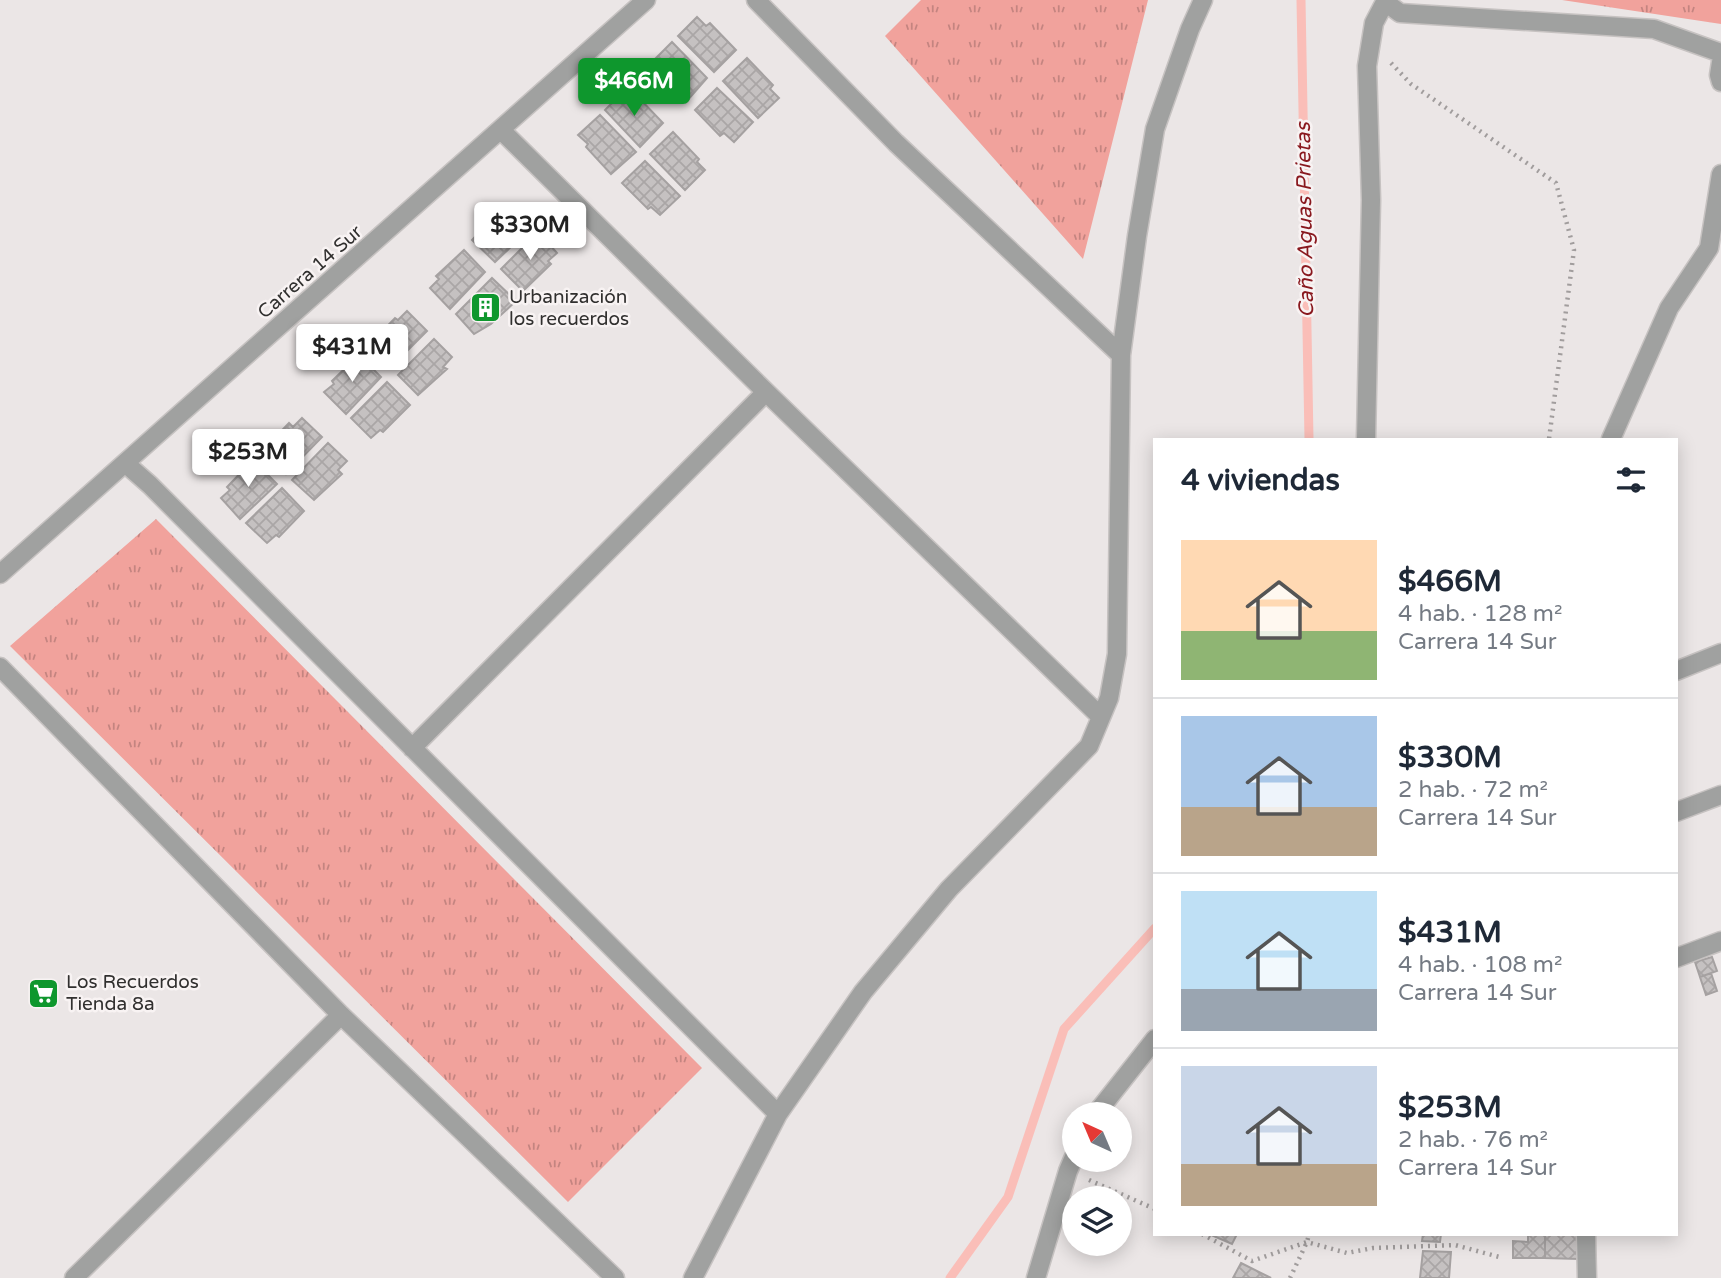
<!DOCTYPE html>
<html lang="es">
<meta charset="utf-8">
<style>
body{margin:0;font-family:"Varela Round",sans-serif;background:#f2f2f3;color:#1f2937;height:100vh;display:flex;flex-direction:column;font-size:26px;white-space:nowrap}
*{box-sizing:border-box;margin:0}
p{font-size:23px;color:#747a83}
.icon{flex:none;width:38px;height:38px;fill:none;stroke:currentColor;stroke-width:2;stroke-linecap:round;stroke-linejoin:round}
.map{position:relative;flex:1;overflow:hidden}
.panel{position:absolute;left:1153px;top:438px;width:525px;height:798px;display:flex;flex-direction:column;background:#fff;border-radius:0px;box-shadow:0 4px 18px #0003}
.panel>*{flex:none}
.needle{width:46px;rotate:316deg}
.controls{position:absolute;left:1062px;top:1102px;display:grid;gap:14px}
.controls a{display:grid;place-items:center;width:70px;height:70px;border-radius:50%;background:#fff;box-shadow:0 4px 18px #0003;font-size:35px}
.price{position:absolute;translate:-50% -60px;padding:0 16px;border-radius:7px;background:#fff;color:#222;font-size:23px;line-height:46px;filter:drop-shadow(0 2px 4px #0008)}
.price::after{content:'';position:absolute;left:50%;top:42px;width:21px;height:16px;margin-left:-10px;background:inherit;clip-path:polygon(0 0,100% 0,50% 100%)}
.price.on{background:#0e972d;color:#fff}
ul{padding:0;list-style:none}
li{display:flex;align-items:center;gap:21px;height:175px;padding:0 28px}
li+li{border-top:2px solid #e0e1e3}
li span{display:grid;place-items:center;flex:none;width:196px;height:140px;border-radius:0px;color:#555}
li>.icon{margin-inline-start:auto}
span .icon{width:84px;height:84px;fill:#fffc;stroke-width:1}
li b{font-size:30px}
h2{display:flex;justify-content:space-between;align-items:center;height:84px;padding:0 28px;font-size:30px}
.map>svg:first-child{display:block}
.park{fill:url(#park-tufts)}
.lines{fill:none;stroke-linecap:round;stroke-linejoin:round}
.stream{stroke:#fabeb8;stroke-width:9}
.building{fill:url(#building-cross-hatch);stroke:#a5a1a1;stroke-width:2}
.minor-casing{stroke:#c6c2c1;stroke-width:21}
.path{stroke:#a19d9d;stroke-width:4.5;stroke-dasharray:2 5;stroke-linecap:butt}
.minor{stroke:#a0a1a0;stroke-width:18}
.labels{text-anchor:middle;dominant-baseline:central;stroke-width:5;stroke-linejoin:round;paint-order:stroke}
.street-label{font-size:19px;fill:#31302f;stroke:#f8f3f3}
.poi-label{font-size:19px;fill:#31302f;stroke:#f8f3f3;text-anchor:start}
.water-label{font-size:21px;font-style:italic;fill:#89181e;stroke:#f8f3f3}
</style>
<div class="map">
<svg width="1721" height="1278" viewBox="0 0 1721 1278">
<defs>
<pattern id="park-tufts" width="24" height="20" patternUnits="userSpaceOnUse" patternTransform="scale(1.75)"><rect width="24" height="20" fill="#f1a29c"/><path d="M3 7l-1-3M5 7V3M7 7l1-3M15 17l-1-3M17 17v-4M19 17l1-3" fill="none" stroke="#c48480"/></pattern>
<pattern id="building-cross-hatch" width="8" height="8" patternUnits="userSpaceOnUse" patternTransform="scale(1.75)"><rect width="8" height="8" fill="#c5c1c1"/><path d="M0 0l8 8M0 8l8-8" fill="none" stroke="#aaa6a6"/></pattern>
</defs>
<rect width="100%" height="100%" fill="#ebe6e6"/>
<path class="park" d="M921,0H1148L1083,259L885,36Z
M1562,0H1721V24Z
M156,519L702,1068L568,1202L10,646Z"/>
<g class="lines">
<path class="stream" d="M1301,0L1309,439
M950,1278L1008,1197L1064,1029L1155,928"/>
</g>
<path class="building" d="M697,17L706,26L710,23L736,50L714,72L678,36Z
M672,42L707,78L686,102L658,73L660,70L652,62Z
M747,58L773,85L770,89L779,98L758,118L723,81Z
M717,88L753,122L734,142L724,133L720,136L695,110Z
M625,90L633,98L637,96L663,123L640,147L605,110Z
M600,115L636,152L611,174L586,147L588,144L578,135Z
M673,132L699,159L697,162L705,170L685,190L650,154Z
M645,161L680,196L660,215L651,207L648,209L622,183Z
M512,207L531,228L495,262L472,240L498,213L504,216Z
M538,232L557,253L548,261L551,264L523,291L501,269Z
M464,250L485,272L450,309L430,288L439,279L436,276Z
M492,278L516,301L491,324L474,334L456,314Z
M407,311L427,331L391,367L369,345L395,318L398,320Z
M434,339L452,357L443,367L447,369L418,395L398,375Z
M359,355L381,377L346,414L324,392L334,384L332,381Z
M387,382L410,405L383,432L380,430L371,438L351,418Z
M302,418L322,437L286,474L263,450L289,423L293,427Z
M328,443L347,461L338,470L342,474L314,500L292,480Z
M253,460L277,484L240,519L221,498L230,490L227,487Z
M282,488L304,511L279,537L276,535L267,543L246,523Z
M1712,957L1717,971L1700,977L1695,962Z
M1711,973L1717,991L1706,995L1700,977Z
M1209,1234H1237L1232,1244Z
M1423,1234H1441L1440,1242L1422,1241Z
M1528,1234H1545V1258H1513V1241L1528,1242Z
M1545,1234H1579L1578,1259L1545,1258Z
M1423,1251L1451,1252L1449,1278H1420Z
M1241,1263L1271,1278H1233Z"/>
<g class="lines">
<defs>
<path id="minor" d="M756,0L896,143L1121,355
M1385,0V2L1400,13L1654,29L1721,53
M1721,62L1719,75L1721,82
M501,130L766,392L1101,717
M1366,439L1371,200L1367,66L1374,23L1385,2
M1611,439L1669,308L1709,248L1721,174
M125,463L150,485L778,1114
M0,574L646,0
M0,667L341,1015L615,1278
M1676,671L1721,653
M412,748L766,392
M1676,812L1721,795
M1676,958L1721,941
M1095,1115L1155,1039
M1586,1234L1587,1278
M74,1278L341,1015
M693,1278L778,1114L863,992L949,889L1089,746L1109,698L1117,654L1121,355L1137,236L1155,129L1190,29L1203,0
M1036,1278L1068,1171L1074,1157"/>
</defs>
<use href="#minor" class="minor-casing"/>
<path class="path" d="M1391,63L1411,84L1556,183L1574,250L1549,439
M1089,1180L1155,1209
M1202,1234L1252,1261L1307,1242L1347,1253L1373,1248L1455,1245L1503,1258
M1290,1278L1307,1242L1309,1234"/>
<use href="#minor" class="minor"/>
</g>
<defs>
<symbol id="building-square" viewBox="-11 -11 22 22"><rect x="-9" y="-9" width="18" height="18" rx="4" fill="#0e972d" stroke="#f8f3f3"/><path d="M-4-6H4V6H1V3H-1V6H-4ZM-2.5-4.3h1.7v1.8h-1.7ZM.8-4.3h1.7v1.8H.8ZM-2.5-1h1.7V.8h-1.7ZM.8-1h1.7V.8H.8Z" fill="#fff"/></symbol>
<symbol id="supermarket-square" viewBox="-11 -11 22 22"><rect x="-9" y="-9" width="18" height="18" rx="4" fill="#0e972d" stroke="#f8f3f3"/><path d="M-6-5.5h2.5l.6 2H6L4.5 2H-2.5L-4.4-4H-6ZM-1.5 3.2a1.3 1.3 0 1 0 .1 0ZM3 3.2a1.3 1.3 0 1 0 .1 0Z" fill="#fff"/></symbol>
</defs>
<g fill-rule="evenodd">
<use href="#building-square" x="468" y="290" width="35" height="35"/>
<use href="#supermarket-square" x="26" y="976" width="35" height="35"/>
</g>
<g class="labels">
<g class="street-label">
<text transform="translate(310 272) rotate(-41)">Carrera 14 Sur</text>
</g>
<g class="poi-label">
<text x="509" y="297">Urbanización<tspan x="509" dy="22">los recuerdos</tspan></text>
<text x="66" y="982">Los Recuerdos<tspan x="66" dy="22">Tienda 8a</tspan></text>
</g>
<g class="water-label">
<text transform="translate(1305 220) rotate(-91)">Caño Aguas Prietas</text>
</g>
</g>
</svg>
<div class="controls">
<a><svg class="needle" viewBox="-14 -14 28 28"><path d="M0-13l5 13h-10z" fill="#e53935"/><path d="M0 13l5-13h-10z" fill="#747a83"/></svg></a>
<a><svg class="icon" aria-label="layers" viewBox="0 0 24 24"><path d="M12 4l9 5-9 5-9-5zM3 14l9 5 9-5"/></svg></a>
</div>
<b class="price on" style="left:634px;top:118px">$466M</b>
<b class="price" style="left:530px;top:262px">$330M</b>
<b class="price" style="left:352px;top:384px">$431M</b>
<b class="price" style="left:248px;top:489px">$253M</b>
<section class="panel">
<h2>4 viviendas<svg class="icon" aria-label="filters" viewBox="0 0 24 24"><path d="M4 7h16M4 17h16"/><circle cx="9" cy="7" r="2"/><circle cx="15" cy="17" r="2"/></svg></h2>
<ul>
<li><span style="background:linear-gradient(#ffd9b3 65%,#8fb573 0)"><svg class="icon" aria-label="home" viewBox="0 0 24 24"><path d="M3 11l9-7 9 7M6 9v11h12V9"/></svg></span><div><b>$466M</b><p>4 hab. · 128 m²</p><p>Carrera 14 Sur</p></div></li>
<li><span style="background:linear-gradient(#a9c7e8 65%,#b9a48a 0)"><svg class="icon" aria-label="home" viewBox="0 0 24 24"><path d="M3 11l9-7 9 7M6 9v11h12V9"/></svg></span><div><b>$330M</b><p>2 hab. · 72 m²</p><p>Carrera 14 Sur</p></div></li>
<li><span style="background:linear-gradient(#bfe0f5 70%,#9aa5b1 0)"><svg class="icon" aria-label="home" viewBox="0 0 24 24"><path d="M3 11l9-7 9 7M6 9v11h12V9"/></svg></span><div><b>$431M</b><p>4 hab. · 108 m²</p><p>Carrera 14 Sur</p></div></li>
<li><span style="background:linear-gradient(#c9d6e8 70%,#b9a48a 0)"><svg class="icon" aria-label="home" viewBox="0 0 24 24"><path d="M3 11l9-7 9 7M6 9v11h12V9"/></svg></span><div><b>$253M</b><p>2 hab. · 76 m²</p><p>Carrera 14 Sur</p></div></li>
</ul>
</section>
</div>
